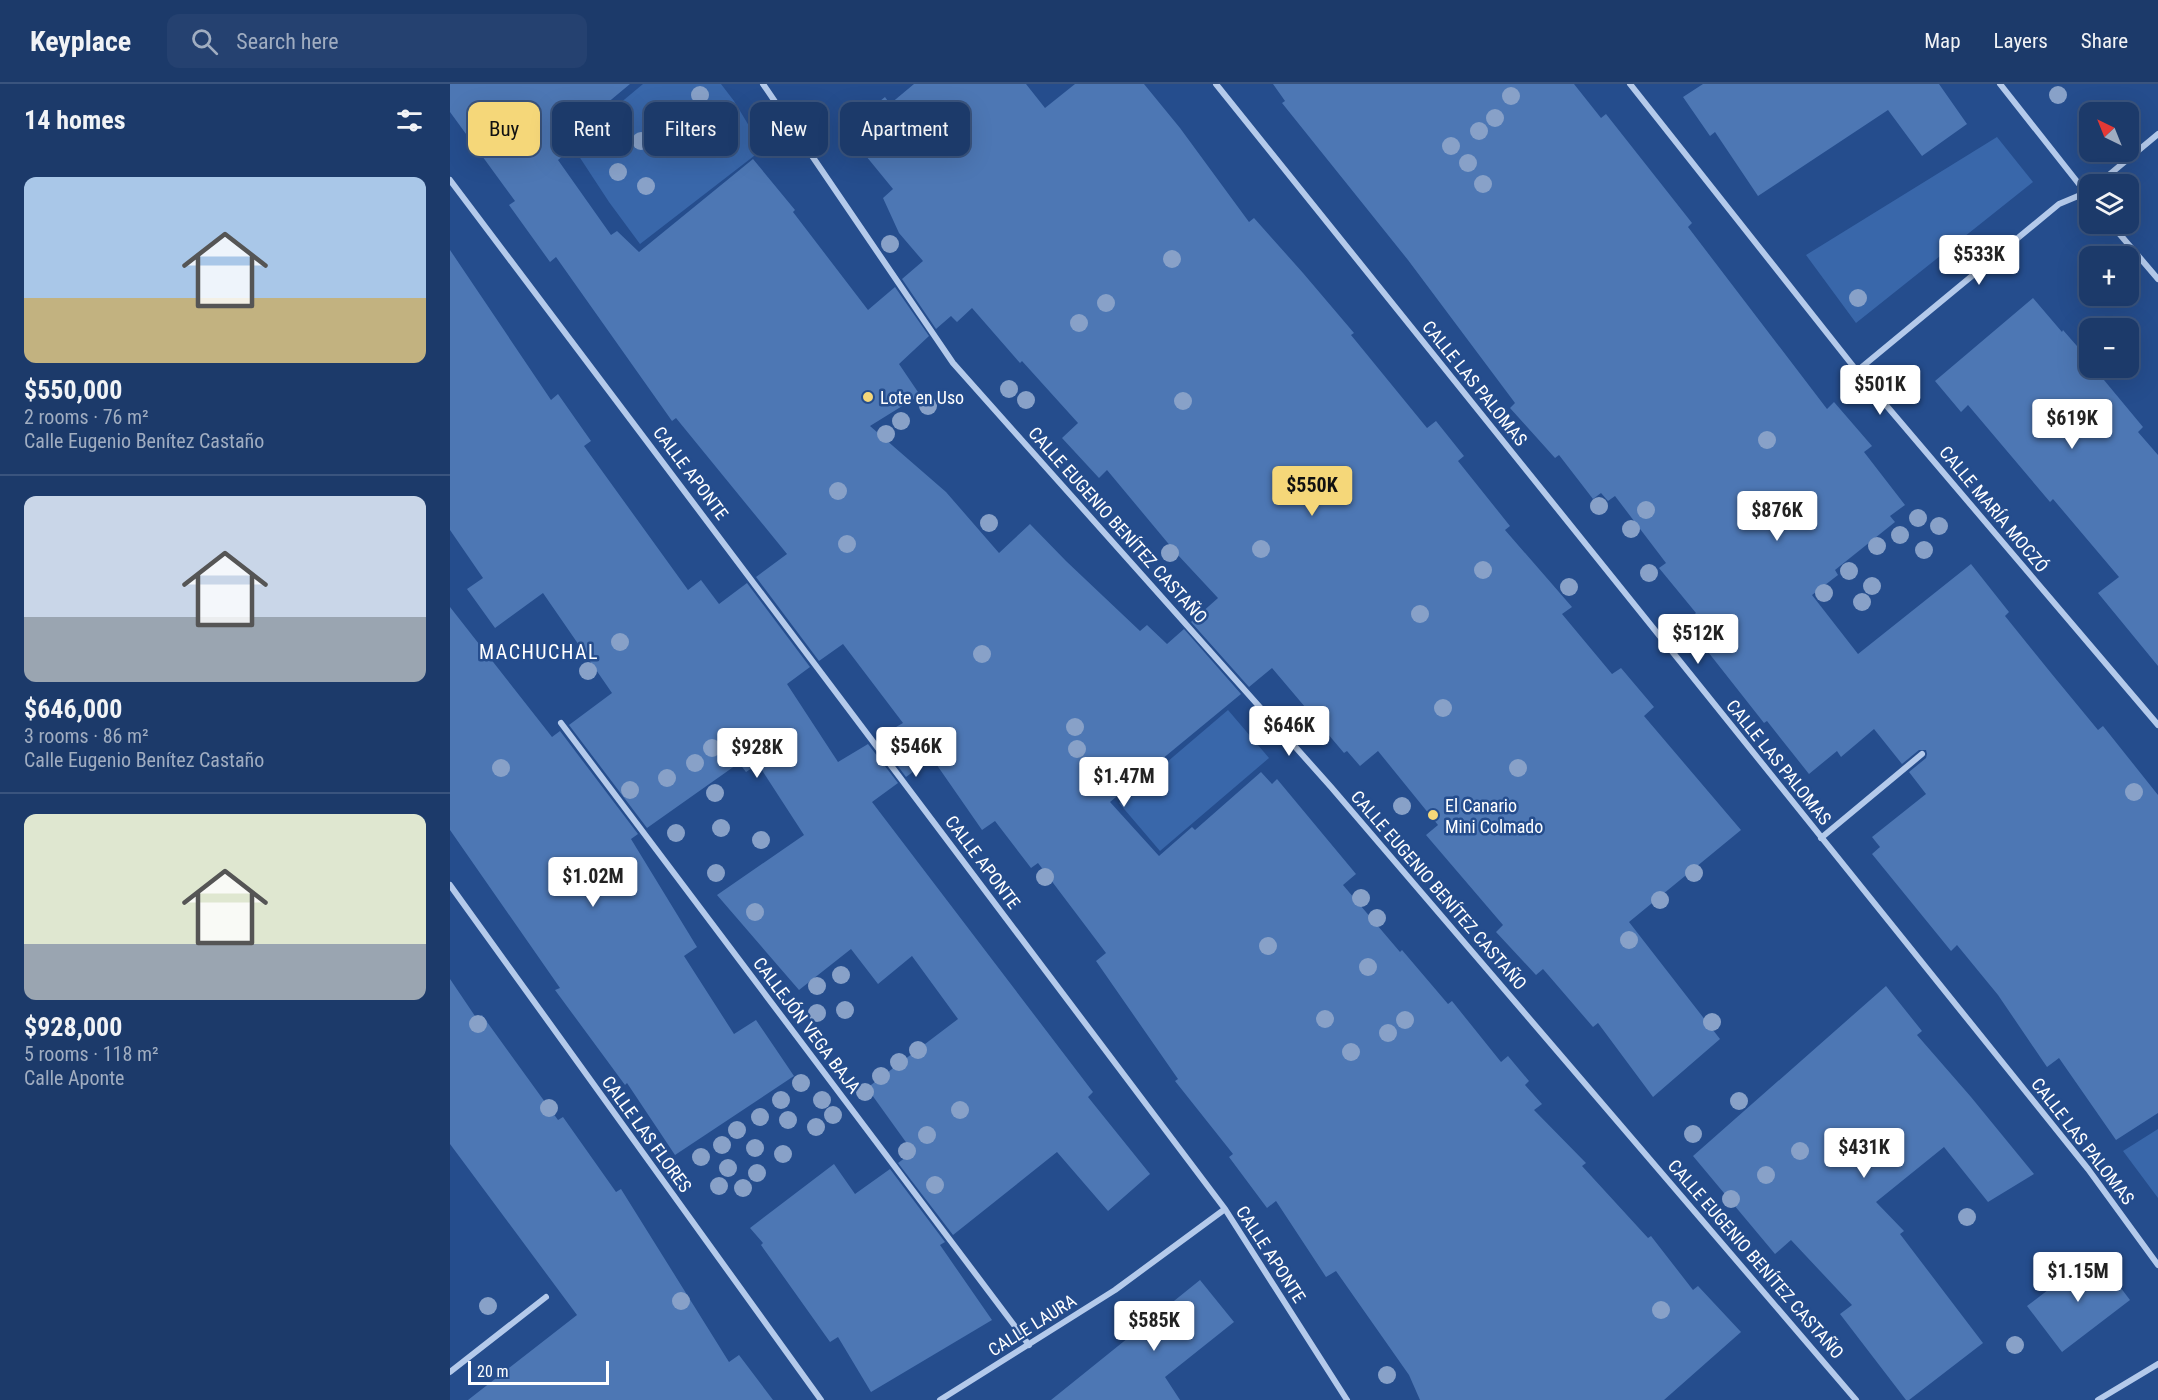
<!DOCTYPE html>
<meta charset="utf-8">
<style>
body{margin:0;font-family:"Roboto Condensed",sans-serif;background:#254170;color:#f1f3f6;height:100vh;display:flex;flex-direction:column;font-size:22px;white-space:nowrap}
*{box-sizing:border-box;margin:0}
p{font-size:20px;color:#a0adc1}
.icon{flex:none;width:33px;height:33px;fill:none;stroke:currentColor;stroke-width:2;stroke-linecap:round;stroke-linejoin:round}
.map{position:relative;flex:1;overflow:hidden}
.drawer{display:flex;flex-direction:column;background:#1c3a6a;width:450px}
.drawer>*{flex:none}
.hud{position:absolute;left:18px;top:18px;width:570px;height:54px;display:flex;gap:12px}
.needle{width:39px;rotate:317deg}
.buttons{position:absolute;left:1629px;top:18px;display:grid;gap:12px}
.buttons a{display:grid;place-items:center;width:60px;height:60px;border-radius:12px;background:#1c3a6a;box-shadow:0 6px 24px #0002,0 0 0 2px #3a547e;font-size:30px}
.scale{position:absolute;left:18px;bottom:15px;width:141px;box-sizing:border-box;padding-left:6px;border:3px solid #fff;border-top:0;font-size:16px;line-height:21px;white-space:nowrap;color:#fff;-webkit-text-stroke:4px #254d8d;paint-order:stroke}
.price{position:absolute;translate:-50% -51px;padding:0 14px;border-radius:6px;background:#fff;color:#222;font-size:20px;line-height:39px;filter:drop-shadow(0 2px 3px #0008)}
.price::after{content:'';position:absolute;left:50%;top:36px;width:18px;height:14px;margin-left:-9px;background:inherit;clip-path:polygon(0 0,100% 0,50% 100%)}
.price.selected{background:#f5d779;color:#111}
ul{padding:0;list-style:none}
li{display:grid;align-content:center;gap:12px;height:318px;padding:0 24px}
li+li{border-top:2px solid #3a547e}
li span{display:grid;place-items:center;height:186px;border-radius:12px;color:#555}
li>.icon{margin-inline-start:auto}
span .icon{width:108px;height:108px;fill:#fffc;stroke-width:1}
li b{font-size:26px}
h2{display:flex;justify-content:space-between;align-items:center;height:72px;padding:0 24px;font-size:26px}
.chip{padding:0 21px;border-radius:12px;background:#1c3a6a;box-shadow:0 6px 24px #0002,0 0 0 2px #3a547e;font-size:21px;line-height:54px}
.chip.selected{background:#f5d779;color:#111}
header{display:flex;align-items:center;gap:36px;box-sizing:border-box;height:84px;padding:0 30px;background:#1c3a6a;border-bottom:2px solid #3a547e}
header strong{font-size:28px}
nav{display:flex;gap:33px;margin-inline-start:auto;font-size:21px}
.search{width:420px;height:54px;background:#254170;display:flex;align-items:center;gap:15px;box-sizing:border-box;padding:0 21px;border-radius:12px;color:#a0adc1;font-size:22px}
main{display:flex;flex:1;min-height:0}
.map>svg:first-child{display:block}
.green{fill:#3967aa}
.building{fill:#4d77b4}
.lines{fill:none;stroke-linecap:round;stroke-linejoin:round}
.street{stroke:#b4caeb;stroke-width:6}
.tree{fill:#88a1c8}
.poi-dot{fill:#f5d779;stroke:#254d8d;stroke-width:2}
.labels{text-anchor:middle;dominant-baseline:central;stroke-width:5;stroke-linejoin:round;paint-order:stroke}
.street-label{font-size:18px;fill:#fff;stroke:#254d8d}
.poi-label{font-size:18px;fill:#fff;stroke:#254d8d;text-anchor:start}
.neighbourhood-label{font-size:20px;letter-spacing:1.5px;fill:#fff;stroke:#254d8d}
</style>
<header>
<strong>Keyplace</strong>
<div class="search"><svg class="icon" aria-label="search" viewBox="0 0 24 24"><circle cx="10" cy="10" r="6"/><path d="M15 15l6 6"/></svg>Search here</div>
<nav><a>Map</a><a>Layers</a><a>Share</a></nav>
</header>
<main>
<section class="drawer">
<h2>14 homes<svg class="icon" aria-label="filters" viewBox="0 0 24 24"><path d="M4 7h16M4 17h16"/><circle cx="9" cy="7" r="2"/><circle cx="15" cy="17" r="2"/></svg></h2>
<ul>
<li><span style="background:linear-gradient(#a9c7e8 65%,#c2b280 0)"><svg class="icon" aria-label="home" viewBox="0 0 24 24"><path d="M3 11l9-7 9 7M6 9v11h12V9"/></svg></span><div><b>$550,000</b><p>2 rooms · 76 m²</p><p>Calle Eugenio Benítez Castaño</p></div></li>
<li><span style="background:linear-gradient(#c9d6e8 65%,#9aa5b1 0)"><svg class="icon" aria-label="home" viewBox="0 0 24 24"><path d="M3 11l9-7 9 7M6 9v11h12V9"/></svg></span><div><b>$646,000</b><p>3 rooms · 86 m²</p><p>Calle Eugenio Benítez Castaño</p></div></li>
<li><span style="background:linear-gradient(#dfe7d0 70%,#9aa5b1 0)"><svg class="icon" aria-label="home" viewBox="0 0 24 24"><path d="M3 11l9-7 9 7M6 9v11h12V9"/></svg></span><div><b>$928,000</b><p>5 rooms · 118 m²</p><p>Calle Aponte</p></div></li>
</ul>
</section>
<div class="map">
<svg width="1708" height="1316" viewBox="0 0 1708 1316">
<rect width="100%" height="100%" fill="#254d8d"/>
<path class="green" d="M193,0H271L284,17L313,65L190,160L159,118L121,60Z
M1547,53L1583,98L1406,239L1356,171Z
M778,626L819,674L710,767L669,719Z
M1708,1045V1114L1673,1067Z"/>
<path class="building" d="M0,0H180L108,60L114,71L108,76L161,151L167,147L189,168L303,75L345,126L343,128L418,226L445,203L479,252L449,280L470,311L420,342L496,408L549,469L580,440L616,477L690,547L697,541L717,560L734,545L791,610L660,718L709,772L742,743L745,746L811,688L822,700L827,695L906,790L893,801L950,868L952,866L998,920L1002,917L1051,978L1058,972L1079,997L1075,1001L1092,1020L1084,1026L1136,1079L1132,1082L1198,1154L1201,1152L1243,1206L1248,1202L1291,1248L1214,1316H970L959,1291L886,1187L876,1193L826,1117L817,1124L779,1073L783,1070L725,997L728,995L646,877L656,869L588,779L581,784L545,737L532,746L482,674L456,693L427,654L453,639L393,560L369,577L306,493L337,470L226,334L222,337L106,173L100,178L59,121L65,117L0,28Z
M464,0H576L595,24L625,0H694L730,44L799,138L804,134L853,189L904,249L901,251L977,344L986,337L1014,372L1008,377L1060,442L1055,446L1122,523L1112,530L1162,590L1171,584L1204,623L1194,632L1291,746L1179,838L1270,955L1203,1013L1148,939L1143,943L1093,885L1086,891L1046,848L1053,841L976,751L988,741L928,667L910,682L897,667L894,669L822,584L799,603L741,538L768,514L727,470L657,386L649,394L612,354L628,339L572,277L570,279L522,224L507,238L501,232L486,245L452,195L473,177L449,149L433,114L443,105L407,61L410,58L398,43L435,13L440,20Z
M823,0H1124L1151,34L1156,30L1242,139L1238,143L1377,325L1384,318L1422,362L1414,368L1455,421L1440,432L1445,438L1385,486L1388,491L1362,511L1408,570L1521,480L1559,528L1555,532L1601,589L1648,646L1653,642L1708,711V1029L1666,1056L1609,974L1597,983L1548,911L1507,861L1501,867L1422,770L1430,763L1422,753L1476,710L1459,688L1476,674L1477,670L1476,666H1469L1452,680L1424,645L1391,673L1387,667L1359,690L1317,637L1314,639L1251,559L1257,554L1241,533L1246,529L1209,484L1216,479L1165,412L1158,417L1151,409L1143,415L1109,371L1105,374L1060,324L1065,319L958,176L832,19L835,17Z
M1253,0H1489L1517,40L1472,72L1438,26L1308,112L1265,48L1260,52L1233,13Z
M0,166L101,316L108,310L141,357L134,362L238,506L251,496L269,520L297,499L360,583L337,600L388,678L418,660L448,699L422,718L643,1008L638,1013L700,1090L658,1127L607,1068L503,1151L448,1079L463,1068L417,1004L508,935L462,872L428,900L401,865L349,906L267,811L354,751L308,680L296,688L289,679L197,744L119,641L162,609L93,509L45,544L17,505L33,494L0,446Z
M1583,214L1612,248L1613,246L1640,277V284H1644L1693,343L1688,348L1708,371V582L1648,509L1669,493L1603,415L1600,418L1518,321L1511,328L1485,297Z
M0,523L102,653L110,647L188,750L181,755L247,863L234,872L284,950L306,936L344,992L225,1071L177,999L175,1001L105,906L110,904L0,746Z
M0,895L27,935L32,931L108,1036L113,1033L166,1108L171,1105L279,1278L289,1271L323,1316H18L127,1231L0,1060Z
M1436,902L1472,947L1467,951L1521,1013L1584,1090L1538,1118L1494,1063L1426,1118L1454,1147L1450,1150L1533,1259L1459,1316H1456L1390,1230L1402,1221L1341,1156L1325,1170L1243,1072Z
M384,1080L405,1110L440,1085L495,1158L490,1161L542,1236L421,1308L388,1253L380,1258L311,1161L313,1159L300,1144Z
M1645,1170L1680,1216L1612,1268L1577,1222Z
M750,1196L784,1238L715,1293L730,1316H601Z"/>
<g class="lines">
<path class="street" d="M313,0L503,279L881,703L1406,1316
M766,0L1638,1085L1708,1181
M1180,0L1407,287L1708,641
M1550,0L1640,114
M0,96L775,1125L897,1316
M1648,100L1708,50
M1661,140L1708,195
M1407,287L1609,120L1640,107
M111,639L579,1261
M1371,754L1472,670
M0,801L371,1316
M0,1288L96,1213
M490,1316L665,1206L775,1125
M1648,1316L1708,1280"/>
</g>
<g class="tree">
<circle cx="250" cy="11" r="9"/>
<circle cx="1608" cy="11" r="9"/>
<circle cx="1061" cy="12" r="9"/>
<circle cx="236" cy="26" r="9"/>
<circle cx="1045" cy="34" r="9"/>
<circle cx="171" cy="40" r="9"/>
<circle cx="1029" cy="47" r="9"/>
<circle cx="191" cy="57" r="9"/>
<circle cx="1001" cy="62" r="9"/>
<circle cx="1018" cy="79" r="9"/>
<circle cx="168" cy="88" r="9"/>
<circle cx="1033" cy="100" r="9"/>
<circle cx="196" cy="102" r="9"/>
<circle cx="440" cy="160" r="9"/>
<circle cx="722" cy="175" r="9"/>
<circle cx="1408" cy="214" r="9"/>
<circle cx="656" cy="219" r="9"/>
<circle cx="629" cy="239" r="9"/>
<circle cx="559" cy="305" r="9"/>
<circle cx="576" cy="316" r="9"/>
<circle cx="733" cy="317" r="9"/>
<circle cx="478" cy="322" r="9"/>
<circle cx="451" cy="337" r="9"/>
<circle cx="436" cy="350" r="9"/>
<circle cx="1317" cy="356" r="9"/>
<circle cx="388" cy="407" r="9"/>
<circle cx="1149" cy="422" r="9"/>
<circle cx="1196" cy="426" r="9"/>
<circle cx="1468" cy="434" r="9"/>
<circle cx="539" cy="439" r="9"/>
<circle cx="1489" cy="442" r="9"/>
<circle cx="1181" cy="445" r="9"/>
<circle cx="1450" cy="451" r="9"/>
<circle cx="397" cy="460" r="9"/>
<circle cx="1427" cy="462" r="9"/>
<circle cx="811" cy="465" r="9"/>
<circle cx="1474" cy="466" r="9"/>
<circle cx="720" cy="469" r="9"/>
<circle cx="1033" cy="486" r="9"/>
<circle cx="1399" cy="487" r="9"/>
<circle cx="1199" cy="489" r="9"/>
<circle cx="1422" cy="502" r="9"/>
<circle cx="1119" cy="503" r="9"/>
<circle cx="1374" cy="509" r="9"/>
<circle cx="1412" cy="518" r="9"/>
<circle cx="970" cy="530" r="9"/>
<circle cx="170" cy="558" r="9"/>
<circle cx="532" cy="570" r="9"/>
<circle cx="138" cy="587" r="9"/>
<circle cx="993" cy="624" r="9"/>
<circle cx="625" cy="643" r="9"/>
<circle cx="262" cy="664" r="9"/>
<circle cx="627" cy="665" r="9"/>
<circle cx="245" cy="679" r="9"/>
<circle cx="51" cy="684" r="9"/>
<circle cx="1068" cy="684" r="9"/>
<circle cx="217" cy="694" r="9"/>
<circle cx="180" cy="706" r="9"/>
<circle cx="1684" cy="708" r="9"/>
<circle cx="265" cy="709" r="9"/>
<circle cx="952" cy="722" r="9"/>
<circle cx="271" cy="744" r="9"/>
<circle cx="226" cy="749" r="9"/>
<circle cx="311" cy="756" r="9"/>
<circle cx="266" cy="789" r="9"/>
<circle cx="1244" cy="789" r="9"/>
<circle cx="595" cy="793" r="9"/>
<circle cx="911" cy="814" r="9"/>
<circle cx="1210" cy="816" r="9"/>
<circle cx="305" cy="828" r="9"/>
<circle cx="927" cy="834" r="9"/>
<circle cx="1179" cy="856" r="9"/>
<circle cx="818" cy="862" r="9"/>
<circle cx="918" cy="883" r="9"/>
<circle cx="391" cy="891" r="9"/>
<circle cx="367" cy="902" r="9"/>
<circle cx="395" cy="926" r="9"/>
<circle cx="367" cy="929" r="9"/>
<circle cx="875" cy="935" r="9"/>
<circle cx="955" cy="936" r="9"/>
<circle cx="1262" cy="938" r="9"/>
<circle cx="28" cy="940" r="9"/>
<circle cx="938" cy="949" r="9"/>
<circle cx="468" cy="966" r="9"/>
<circle cx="901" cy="968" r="9"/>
<circle cx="449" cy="978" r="9"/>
<circle cx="431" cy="992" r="9"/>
<circle cx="351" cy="999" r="9"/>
<circle cx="415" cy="1008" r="9"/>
<circle cx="331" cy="1016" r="9"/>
<circle cx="372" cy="1016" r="9"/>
<circle cx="1289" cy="1017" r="9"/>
<circle cx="99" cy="1024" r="9"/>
<circle cx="510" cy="1026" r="9"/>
<circle cx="383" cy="1031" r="9"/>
<circle cx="310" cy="1033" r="9"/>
<circle cx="338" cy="1036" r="9"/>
<circle cx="366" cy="1043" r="9"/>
<circle cx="287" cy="1046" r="9"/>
<circle cx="1243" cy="1050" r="9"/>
<circle cx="477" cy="1051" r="9"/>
<circle cx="272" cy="1061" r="9"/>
<circle cx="305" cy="1064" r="9"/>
<circle cx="457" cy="1067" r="9"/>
<circle cx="1350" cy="1067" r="9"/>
<circle cx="333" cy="1070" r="9"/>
<circle cx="251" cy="1073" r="9"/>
<circle cx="278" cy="1084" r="9"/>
<circle cx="307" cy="1089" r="9"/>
<circle cx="1316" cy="1091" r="9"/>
<circle cx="485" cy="1101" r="9"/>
<circle cx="269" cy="1102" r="9"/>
<circle cx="293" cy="1104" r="9"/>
<circle cx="1281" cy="1115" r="9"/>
<circle cx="1517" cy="1133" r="9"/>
<circle cx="231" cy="1217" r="9"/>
<circle cx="38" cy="1222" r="9"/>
<circle cx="1211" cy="1226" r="9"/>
<circle cx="1565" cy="1261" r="9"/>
<circle cx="937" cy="1291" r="9"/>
</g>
<g class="poi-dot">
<circle cx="418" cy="313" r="6"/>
<circle cx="983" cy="731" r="6"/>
</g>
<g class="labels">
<g class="street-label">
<text transform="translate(1025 299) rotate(51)">CALLE LAS PALOMAS</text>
<text transform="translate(241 389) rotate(53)">CALLE APONTE</text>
<text transform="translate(1544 425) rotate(50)">CALLE MARÍA MOCZÓ</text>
<text transform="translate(668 441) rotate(48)">CALLE EUGENIO BENÍTEZ CASTAÑO</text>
<text transform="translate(1329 678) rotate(51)">CALLE LAS PALOMAS</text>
<text transform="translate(533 778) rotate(53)">CALLE APONTE</text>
<text transform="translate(989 806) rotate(49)">CALLE EUGENIO BENÍTEZ CASTAÑO</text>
<text transform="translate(357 941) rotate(53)">CALLEJÓN VEGA BAJA</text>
<text transform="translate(197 1050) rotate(54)">CALLE LAS FLORES</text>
<text transform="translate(1633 1057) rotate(52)">CALLE LAS PALOMAS</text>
<text transform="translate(821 1170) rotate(57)">CALLE APONTE</text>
<text transform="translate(1306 1175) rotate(49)">CALLE EUGENIO BENÍTEZ CASTAÑO</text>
<text transform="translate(582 1241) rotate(-32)">CALLE LAURA</text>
</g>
<g class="poi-label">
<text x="430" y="313">Lote en Uso</text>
<text x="995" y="721">El Canario<tspan x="995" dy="21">Mini Colmado</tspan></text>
</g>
<g class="neighbourhood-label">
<text x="89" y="568">MACHUCHAL</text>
</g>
</g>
</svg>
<div class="buttons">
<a><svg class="needle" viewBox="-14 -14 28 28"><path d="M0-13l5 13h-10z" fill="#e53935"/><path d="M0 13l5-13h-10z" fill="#a0adc1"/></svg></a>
<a><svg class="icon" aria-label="layers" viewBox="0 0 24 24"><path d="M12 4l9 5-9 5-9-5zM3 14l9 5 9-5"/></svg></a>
<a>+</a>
<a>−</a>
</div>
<div class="scale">20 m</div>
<b class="price" style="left:1529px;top:202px">$533K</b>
<b class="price" style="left:1430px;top:332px">$501K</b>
<b class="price" style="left:1622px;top:366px">$619K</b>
<b class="price selected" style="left:862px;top:433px">$550K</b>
<b class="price" style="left:1327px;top:458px">$876K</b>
<b class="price" style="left:1248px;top:581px">$512K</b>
<b class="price" style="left:839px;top:673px">$646K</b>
<b class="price" style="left:466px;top:694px">$546K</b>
<b class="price" style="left:307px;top:695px">$928K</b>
<b class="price" style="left:674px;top:724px">$1.47M</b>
<b class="price" style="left:143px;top:824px">$1.02M</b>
<b class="price" style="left:1414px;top:1095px">$431K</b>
<b class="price" style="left:1628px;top:1219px">$1.15M</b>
<b class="price" style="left:704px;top:1268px">$585K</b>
<div class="hud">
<a class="chip selected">Buy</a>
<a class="chip">Rent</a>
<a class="chip">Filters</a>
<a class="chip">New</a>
<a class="chip">Apartment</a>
</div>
</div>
</main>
